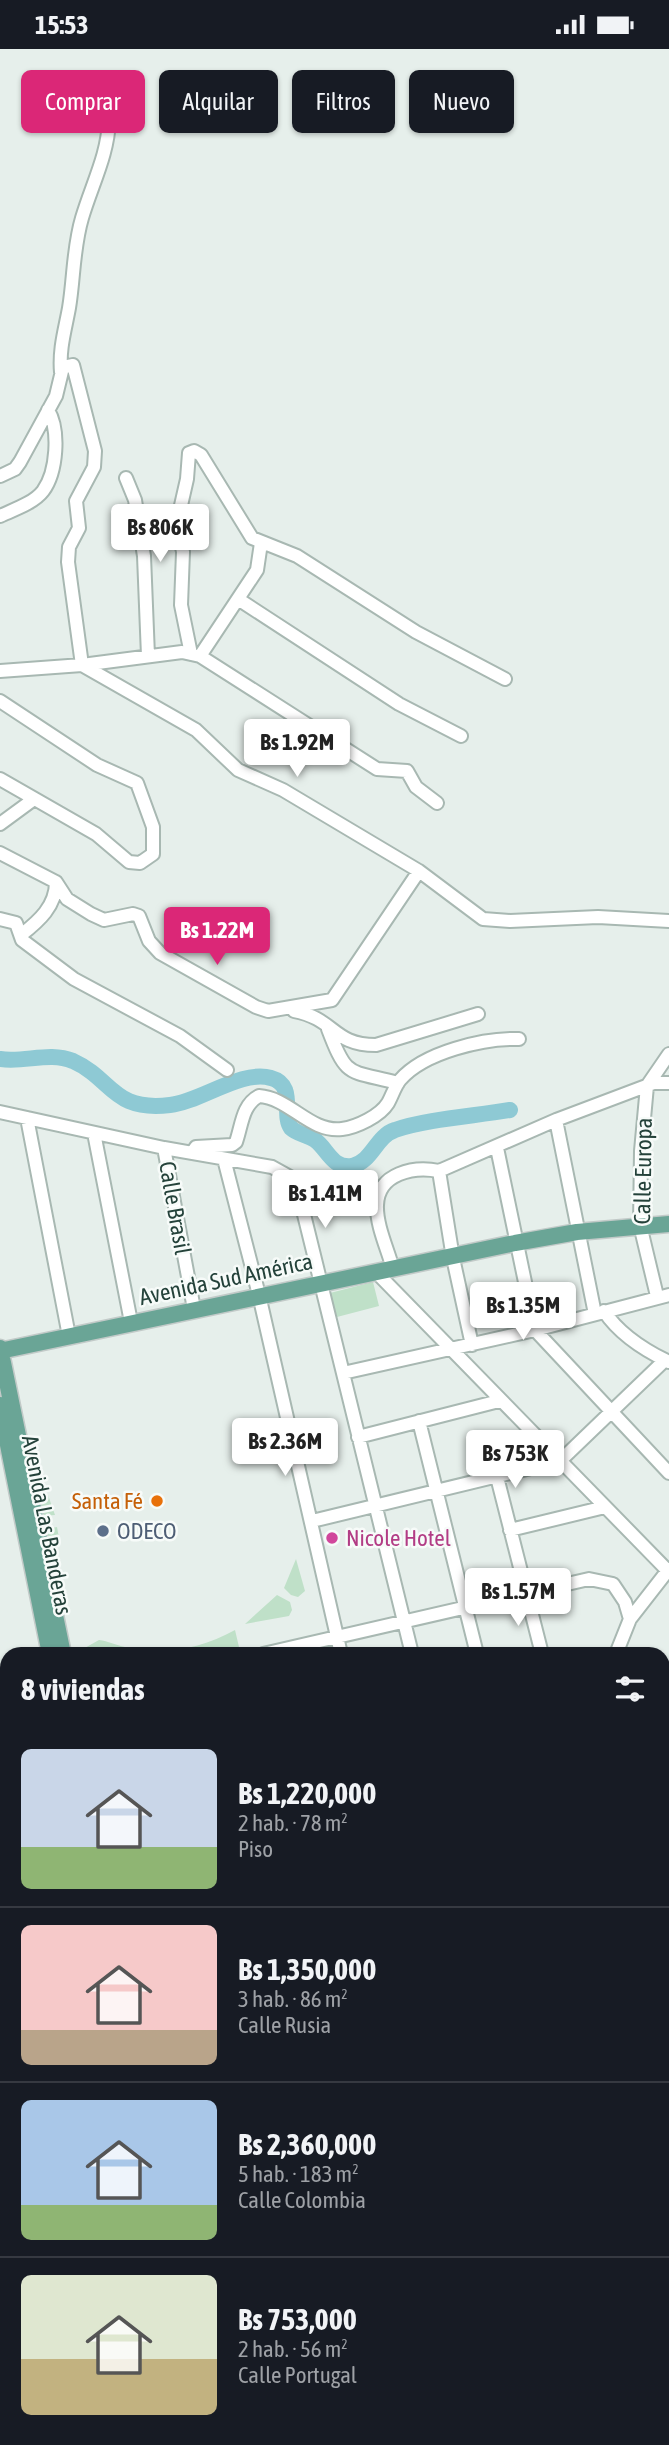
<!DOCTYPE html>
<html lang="es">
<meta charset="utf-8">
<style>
body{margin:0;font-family:"Asap Condensed",sans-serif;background:#20242c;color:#f1f3f6;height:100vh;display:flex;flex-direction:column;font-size:26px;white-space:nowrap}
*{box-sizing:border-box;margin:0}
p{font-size:23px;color:#9ea1a6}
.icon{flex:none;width:38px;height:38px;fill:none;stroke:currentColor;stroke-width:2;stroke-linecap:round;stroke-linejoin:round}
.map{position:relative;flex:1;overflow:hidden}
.panel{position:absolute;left:0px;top:1598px;width:670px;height:800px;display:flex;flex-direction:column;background:#171b24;border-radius:21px 21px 0 0;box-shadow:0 2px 5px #0004}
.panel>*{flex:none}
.hud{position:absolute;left:21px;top:21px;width:628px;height:63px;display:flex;gap:14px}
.price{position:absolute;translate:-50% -60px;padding:0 16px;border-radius:7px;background:#fff;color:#222;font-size:23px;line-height:46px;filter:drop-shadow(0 2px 4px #0008)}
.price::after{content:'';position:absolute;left:50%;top:42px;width:21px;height:16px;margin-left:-10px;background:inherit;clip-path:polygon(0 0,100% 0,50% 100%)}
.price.on{background:#db2777;color:#fff}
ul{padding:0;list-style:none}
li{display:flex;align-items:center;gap:21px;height:175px;padding:0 21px}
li+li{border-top:2px solid #363941}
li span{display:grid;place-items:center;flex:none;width:196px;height:140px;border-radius:10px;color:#555}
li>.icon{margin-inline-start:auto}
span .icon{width:84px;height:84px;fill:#fffc;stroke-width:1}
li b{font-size:30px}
h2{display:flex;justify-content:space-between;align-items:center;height:84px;padding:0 21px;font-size:30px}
.chip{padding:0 24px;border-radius:10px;background:#171b24;box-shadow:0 2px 5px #0004;font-size:24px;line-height:63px}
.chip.on{background:#db2777;color:#fff}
.status{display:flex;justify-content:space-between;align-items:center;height:49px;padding:0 35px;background:#171b24;direction:ltr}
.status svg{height:19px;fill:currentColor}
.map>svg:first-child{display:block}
.built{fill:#d4dfda}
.green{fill:#bfe0c8}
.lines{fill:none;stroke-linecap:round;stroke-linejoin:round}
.river{stroke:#8ec9d4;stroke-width:16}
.minor-casing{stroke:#a8b8b2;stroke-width:16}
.major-casing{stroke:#c2cac8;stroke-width:19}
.minor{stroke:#fff;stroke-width:12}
.major{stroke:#6aa596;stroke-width:16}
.food-dot{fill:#e8710a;stroke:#f7fbf9;stroke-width:2.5}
.service-dot{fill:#5c6f8a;stroke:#f7fbf9;stroke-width:2.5}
.hotel-dot{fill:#d1479c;stroke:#f7fbf9;stroke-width:2.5}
.labels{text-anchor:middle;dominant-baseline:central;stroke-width:5;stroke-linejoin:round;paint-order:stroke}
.street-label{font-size:23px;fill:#24423a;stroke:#f7fbf9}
.food-label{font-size:23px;fill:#c56008;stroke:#f7fbf9;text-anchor:end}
.service-label{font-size:23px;fill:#4e5e75;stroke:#f7fbf9;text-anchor:start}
.hotel-label{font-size:23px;fill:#b23c85;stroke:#f7fbf9;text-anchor:start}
</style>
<div class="status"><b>15:53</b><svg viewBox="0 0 49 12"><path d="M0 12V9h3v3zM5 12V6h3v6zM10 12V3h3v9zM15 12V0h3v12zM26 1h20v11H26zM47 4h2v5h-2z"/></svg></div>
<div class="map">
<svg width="669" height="2396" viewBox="0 0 669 2396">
<rect width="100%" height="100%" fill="#e6efeb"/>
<path class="built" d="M669,1974V2183L667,2193L663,2194V1976Z"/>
<path class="green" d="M373,1233L379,1257L337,1268L330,1244Z
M35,1434L48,1446L55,1466L42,1467Z
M57,1478L59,1489L53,1519L46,1485L47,1480Z
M296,1510L305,1542L298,1548L291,1546L284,1539Z
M277,1546L290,1553L292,1561L289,1567L245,1575Z
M235,1581L239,1598L200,1605H74L99,1591C108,1592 116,1596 125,1598C165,1607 200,1600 235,1581Z
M0,1668L7,1676V2177L0,2184Z"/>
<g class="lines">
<path class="river" d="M0,1010C25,1014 49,1002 73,1012C113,1030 112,1063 170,1056C200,1053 242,1020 271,1029C297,1036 281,1066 291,1079C297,1085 308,1086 315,1091C327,1099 332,1120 352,1117C372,1113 376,1087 395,1081C427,1070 476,1067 510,1061"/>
<defs>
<path id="minor" d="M61,323C59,300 65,281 69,259C74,229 73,199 82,169C92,135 108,106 109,71
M0,427L15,420L20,413L56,347L63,318L73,316L95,402L94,418L76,452L79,479L69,498L68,513L82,616L182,603L200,607L377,720L407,722L416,738L437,754
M126,429L135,451L144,507L148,607
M0,467C13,461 34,454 43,442C57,423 60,381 48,361
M238,550L399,655L461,687
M191,605L181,556L183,503L177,474L187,430L189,404L194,402L201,406L252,489L297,507L416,583L505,630
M200,607L257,521L261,494
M0,622L82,616L196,681L238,721L283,741L419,822L483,870L510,872L598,868L669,872
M0,652L97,716L137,734L153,778V805L140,814L129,813L96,785L0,730
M0,775L34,750
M0,804L56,833L67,850L91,865L104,871L133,865L139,867L149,892L160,904L256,958L268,962L332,951L419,822
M0,870L16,874L22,891L74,930L180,987L227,1021
M21,886C39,872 56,857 56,833
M294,962C336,970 332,996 376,996L478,965
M328,980C347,1030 348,1021 398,1034
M0,1063L164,1099L272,1118L290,1128L297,1137L412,1605
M27,1069L69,1287
M556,1071L595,1265
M94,1084L131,1273
M164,1099L194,1260
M497,1099L535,1281L669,1424
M192,1104L196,1098L232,1096L236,1093C242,1076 242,1056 259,1047C290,1049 310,1084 342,1080C357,1078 380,1067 388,1054C392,1047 395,1037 400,1031C424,1003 484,989 519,990
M224,1110L259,1246L341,1605
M439,1122L453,1209L472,1296
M393,1220C388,1201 376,1176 377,1156C378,1124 414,1117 439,1122L556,1071L654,1034H669
M376,1223L669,1523
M657,1247L640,1176L641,1102L647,1037L669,1005
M604,1262C619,1285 644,1301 669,1313
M343,1324L535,1281L669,1246
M419,1372L477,1605
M358,1388L499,1352
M497,1428L542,1605
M312,1472L560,1412L665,1311
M510,1481L605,1458
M263,1605L589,1530L613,1535L625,1553L630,1570
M616,1605L630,1570L669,1520
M0,1635L7,1628
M663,1645L669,1644
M663,1692L669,1714
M663,1790L669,1788
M663,1959L669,1956
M663,2260L669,2266
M0,2261L7,2272
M663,2316L669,2322
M0,2367L7,2378
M15,2390L19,2396
M83,2390L87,2396
M268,2390L272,2396
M355,2390L360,2396
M547,2390L552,2396
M642,2390L647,2396
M107,2396L117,2390
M181,2396L191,2390"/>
<path id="major" d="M0,1299L63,1605
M0,1302L515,1194L577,1183L669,1175
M0,1356L50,1605
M0,2192L7,2185
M197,2390L201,2396
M211,2390L215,2396"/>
</defs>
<use href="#minor" class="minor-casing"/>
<use href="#major" class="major-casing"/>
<use href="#minor" class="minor"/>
<use href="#major" class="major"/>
</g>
<circle class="food-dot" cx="157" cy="1452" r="7"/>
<circle class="service-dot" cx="103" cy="1482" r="7"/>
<circle class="hotel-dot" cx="332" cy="1489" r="7"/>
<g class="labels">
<g class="street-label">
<text transform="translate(643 1122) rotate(-89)">Calle Europa</text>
<text transform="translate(175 1159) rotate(80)">Calle Brasil</text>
<text transform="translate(226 1230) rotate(-12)">Avenida Sud América</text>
<text transform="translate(47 1476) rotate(79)">Avenida Las Banderas</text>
</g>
<g class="food-label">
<text x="143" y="1452">Santa Fé</text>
</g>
<g class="service-label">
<text x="117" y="1482">ODECO</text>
</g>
<g class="hotel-label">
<text x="346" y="1489">Nicole Hotel</text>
</g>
</g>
</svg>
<b class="price" style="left:160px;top:515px">Bs 806K</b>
<b class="price" style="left:297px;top:730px">Bs 1.92M</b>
<b class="price on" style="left:217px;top:918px">Bs 1.22M</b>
<b class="price" style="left:325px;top:1181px">Bs 1.41M</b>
<b class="price" style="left:523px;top:1293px">Bs 1.35M</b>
<b class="price" style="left:285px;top:1429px">Bs 2.36M</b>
<b class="price" style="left:515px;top:1441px">Bs 753K</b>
<b class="price" style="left:518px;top:1579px">Bs 1.57M</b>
<div class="hud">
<a class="chip on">Comprar</a>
<a class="chip">Alquilar</a>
<a class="chip">Filtros</a>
<a class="chip">Nuevo</a>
</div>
<section class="panel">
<h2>8 viviendas<svg class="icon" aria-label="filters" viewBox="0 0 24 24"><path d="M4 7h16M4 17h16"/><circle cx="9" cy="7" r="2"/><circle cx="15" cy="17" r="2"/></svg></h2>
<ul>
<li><span style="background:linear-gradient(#c9d6e8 70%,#8fb573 0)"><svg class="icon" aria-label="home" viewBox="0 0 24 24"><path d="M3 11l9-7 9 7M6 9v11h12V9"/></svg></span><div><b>Bs 1,220,000</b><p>2 hab. · 78 m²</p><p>Piso</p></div></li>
<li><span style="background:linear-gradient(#f6c9c9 75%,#b9a48a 0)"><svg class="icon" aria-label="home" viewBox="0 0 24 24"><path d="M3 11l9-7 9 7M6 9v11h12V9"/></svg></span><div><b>Bs 1,350,000</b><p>3 hab. · 86 m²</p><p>Calle Rusia</p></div></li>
<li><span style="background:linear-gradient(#a9c7e8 75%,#8fb573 0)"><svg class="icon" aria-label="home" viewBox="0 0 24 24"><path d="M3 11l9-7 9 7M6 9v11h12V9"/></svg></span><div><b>Bs 2,360,000</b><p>5 hab. · 183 m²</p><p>Calle Colombia</p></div></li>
<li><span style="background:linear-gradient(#dfe7d0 60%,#c2b280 0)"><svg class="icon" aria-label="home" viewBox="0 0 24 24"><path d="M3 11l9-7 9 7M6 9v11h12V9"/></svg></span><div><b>Bs 753,000</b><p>2 hab. · 56 m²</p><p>Calle Portugal</p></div></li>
</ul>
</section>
</div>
